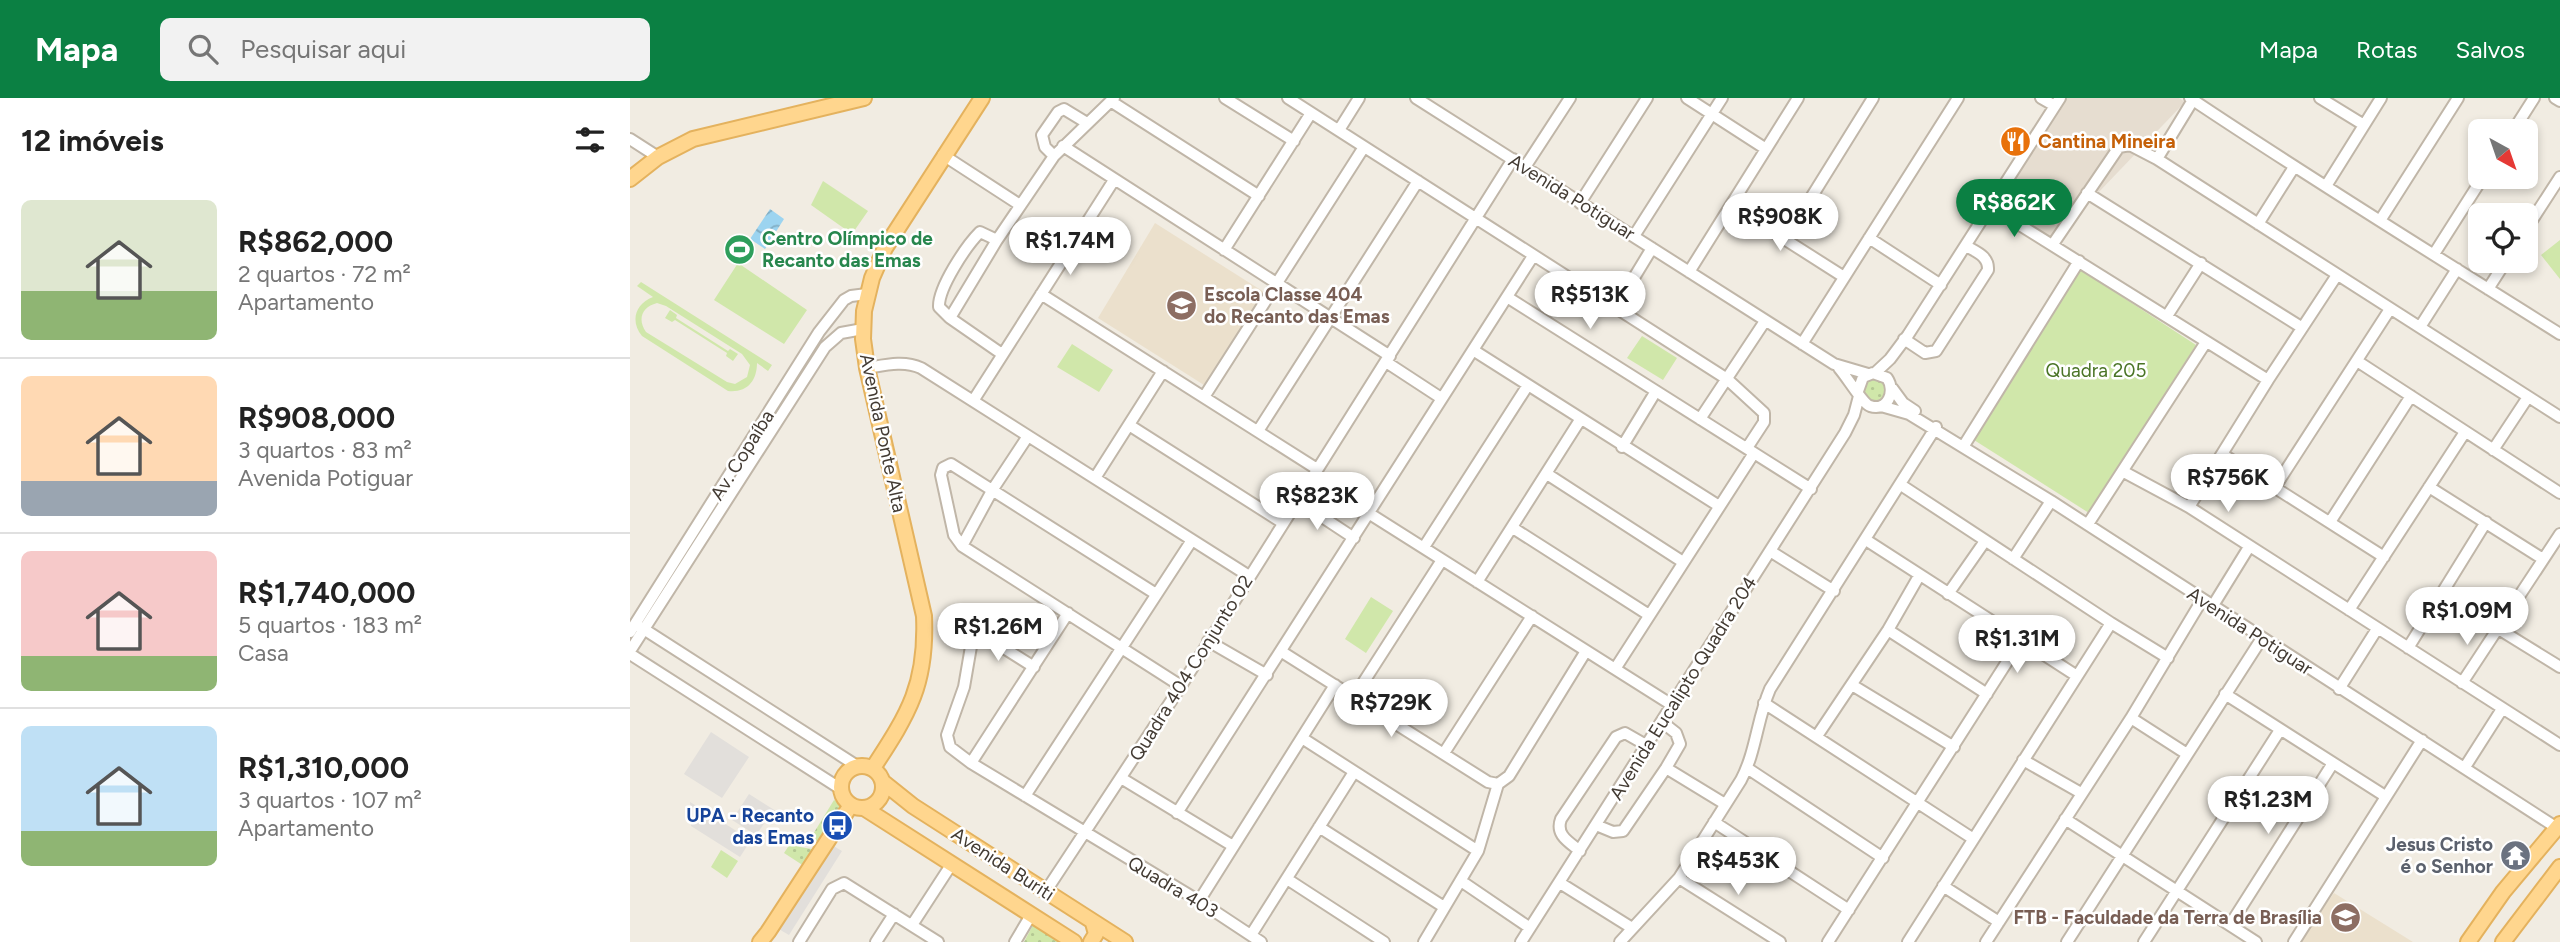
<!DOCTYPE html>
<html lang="pt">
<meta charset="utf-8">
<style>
body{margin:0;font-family:Figtree,sans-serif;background:#f2f2f2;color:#222;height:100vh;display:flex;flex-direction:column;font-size:26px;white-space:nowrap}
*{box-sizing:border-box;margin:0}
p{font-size:23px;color:#767676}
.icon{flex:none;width:38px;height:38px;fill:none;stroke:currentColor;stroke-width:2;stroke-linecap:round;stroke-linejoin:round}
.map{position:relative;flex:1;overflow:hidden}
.details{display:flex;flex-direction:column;background:#fff;width:630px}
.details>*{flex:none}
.needle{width:46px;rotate:140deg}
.fabs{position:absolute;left:1838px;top:21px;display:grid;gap:14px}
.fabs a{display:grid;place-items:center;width:70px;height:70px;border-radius:10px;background:#fff;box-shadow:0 4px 10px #0003;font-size:35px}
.price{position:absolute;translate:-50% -60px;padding:0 16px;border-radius:24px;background:#fff;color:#222;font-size:23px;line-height:46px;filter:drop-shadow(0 2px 4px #0008)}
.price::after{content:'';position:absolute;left:50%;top:42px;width:21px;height:16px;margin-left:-10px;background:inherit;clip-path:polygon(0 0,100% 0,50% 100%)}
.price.current{background:#0b8043;color:#fff}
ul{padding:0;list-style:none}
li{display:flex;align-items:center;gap:21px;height:175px;padding:0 21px}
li+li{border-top:2px solid #e0e0e0}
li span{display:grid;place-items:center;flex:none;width:196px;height:140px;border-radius:10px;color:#555}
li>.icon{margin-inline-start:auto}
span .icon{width:84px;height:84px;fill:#fffc;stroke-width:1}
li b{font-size:30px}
h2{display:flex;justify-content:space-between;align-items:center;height:84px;padding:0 21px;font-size:30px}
header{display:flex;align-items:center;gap:42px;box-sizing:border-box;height:98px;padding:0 35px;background:#0b8043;color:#fff}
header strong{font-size:33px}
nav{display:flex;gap:38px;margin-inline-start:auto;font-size:24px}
.search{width:490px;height:63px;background:#f2f2f2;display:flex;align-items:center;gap:18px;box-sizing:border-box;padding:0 24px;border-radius:10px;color:#767676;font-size:26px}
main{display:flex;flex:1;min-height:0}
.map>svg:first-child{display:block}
.residential{fill:#e6ddd0}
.education{fill:#ebe0cc}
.grass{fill:url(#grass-dots)}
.park{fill:#d0e7aa;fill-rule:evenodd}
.parking{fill:#e2dfdb}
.water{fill:url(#water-waves)}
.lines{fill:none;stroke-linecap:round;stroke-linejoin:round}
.minor-casing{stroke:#c0b6a8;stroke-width:14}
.major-casing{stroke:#e4b25e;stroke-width:18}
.minor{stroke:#fff;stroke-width:10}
.major{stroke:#ffd68e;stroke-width:14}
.labels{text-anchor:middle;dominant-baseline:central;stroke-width:5;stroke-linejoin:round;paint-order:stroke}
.food-label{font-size:19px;font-weight:bold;fill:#c56008;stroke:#fff;text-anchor:start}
.street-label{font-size:19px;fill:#433b33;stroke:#fff}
.leisure-label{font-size:19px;font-weight:bold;fill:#27864d;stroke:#fff;text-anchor:start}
.education-label{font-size:19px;font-weight:bold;fill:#785e54;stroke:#fff;text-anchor:start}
.park-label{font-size:19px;fill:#4a7426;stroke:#fff}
.transit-label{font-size:19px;font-weight:bold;fill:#164399;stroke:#fff;text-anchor:end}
.worship-label{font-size:19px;font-weight:bold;fill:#5b616d;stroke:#fff;text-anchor:end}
</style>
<header>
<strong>Mapa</strong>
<div class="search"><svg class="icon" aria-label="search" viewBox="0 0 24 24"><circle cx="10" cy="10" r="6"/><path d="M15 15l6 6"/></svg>Pesquisar aqui</div>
<nav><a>Mapa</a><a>Rotas</a><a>Salvos</a></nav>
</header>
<main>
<section class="details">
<h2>12 imóveis<svg class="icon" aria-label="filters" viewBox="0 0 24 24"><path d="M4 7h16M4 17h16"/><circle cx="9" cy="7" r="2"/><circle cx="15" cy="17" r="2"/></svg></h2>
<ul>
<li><span style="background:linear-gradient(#dfe7d0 65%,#8fb573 0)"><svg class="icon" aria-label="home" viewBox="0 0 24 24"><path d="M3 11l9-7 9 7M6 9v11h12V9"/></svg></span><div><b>R$862,000</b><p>2 quartos · 72 m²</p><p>Apartamento</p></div></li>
<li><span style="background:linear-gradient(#ffd9b3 75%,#9aa5b1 0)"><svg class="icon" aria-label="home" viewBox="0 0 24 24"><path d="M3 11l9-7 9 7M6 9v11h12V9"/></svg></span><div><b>R$908,000</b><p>3 quartos · 83 m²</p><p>Avenida Potiguar</p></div></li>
<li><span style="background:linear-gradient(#f6c9c9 75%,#8fb573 0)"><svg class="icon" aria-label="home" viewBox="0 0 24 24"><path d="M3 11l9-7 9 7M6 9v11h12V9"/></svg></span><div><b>R$1,740,000</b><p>5 quartos · 183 m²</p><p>Casa</p></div></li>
<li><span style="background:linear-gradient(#bfe0f5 75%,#8fb573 0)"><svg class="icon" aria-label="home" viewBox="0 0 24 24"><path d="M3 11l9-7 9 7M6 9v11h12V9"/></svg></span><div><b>R$1,310,000</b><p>3 quartos · 107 m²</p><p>Apartamento</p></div></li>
</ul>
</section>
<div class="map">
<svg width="1930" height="844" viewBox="0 0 1930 844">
<defs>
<pattern id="grass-dots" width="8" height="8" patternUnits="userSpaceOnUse" patternTransform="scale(1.75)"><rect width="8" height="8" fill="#d0e7aa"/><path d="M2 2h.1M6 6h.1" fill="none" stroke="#b4c793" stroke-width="1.8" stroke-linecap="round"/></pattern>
<pattern id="water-waves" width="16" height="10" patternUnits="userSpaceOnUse" patternTransform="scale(1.75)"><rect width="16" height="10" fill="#9cd4f0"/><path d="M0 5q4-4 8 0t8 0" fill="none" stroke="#81adc3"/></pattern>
</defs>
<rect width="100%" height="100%" fill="#f1ece2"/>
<path class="residential" d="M1437,0H1549L1555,4L1423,142L1365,111Z"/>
<path class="education" d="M525,125L634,194L574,287L468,220Z
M1704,795L1783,844H1668Z"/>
<path class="grass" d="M1239,279H1251L1258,287L1254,302L1244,306L1232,297Z
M204,702L214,707L193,738L185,744L180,741Z
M162,743L170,749L182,751V756L174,768L154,755Z
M404,825L433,844H394Z"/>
<path class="park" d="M193,83L238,113L222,136L181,107Z
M1930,142V181L1911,157Z
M108,165L177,212L154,246L84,202Z
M1445,168L1566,247L1459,415L1344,342Z
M11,184L142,267L138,273L127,265C127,283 117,295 98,293L12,238C0,223 5,206 23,199L7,188ZM27,205L36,208L112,256L120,267L117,279L105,286L97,284L16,234C7,221 12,209 27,205Z
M40,212L47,217L46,220L98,253L100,251L108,256L103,263L96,258L97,255L45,222L42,224L35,220Z
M1012,238L1047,260L1033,282L997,260Z
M442,246L483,272L469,294L427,269Z
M741,499L763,513L736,555L715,541Z
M91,752L108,763L97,780L81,769Z"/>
<path class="parking" d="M81,634L119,659L92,700L54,676Z
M119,696L146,713L141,721L138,720L126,737L102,722Z
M60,704L121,742L110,759L61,728Z
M200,746L212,753L159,837L147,830Z"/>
<path class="water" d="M140,111L154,121L135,151L120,141Z"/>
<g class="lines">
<defs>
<path id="minor" d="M595,0L664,43
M658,0L1097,281L1134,315V324L1117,350
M786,0L1204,266L1238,276
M1057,0L1136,51
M1411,0L1425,8
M1560,0C1681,81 1806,158 1930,236
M1690,0L1734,27
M1925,0L1930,3
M482,4L629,98
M709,32L729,0
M1883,33L1904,0
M0,41L28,59
M433,48L760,258
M313,57L390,107
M424,58L415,49L412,37L428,14L434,11L457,25
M1527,61L1563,2
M895,69L940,0
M1696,88L1751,0
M1457,95L1671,229
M950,105L1017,0
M1101,107L1214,179
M1361,109L1638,282L1707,177
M1751,121L1828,0
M1628,126L1664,69
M1895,133L1930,79
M1004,138L1092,0
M1156,140L1243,0
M1239,140L1311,187
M1423,146L1489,49L1500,47L1527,61L1930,319
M594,152L681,15
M1804,156L1853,79
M1059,174L1168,0
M1858,191L1876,163
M411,196L687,371
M877,199L1181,391
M985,211L1022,150
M1537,218L1571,165
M320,220L309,209C308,190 336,148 350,134L367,142
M1790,229L1827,171
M1274,241L1295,255L1306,253L1358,172C1359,158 1346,154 1336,148
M1172,246L1328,0
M843,252L1089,408
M372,256L320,220L367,142L424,58L484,0
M1727,263L1930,395
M756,264L811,300
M237,270C255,267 274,262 291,270L619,478
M1209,270C1217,279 1233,306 1240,308C1258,314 1266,293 1257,280L1243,275L1233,279L1228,293
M1245,275L1260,261L1278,237L1430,0
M1262,290L1273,305L1285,313
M574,299L734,49
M343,303L484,82
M1251,308L1279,316L1421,403L1927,730
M1070,321L1135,223
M499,327L653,425
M628,333L788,83
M992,349L1026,293
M1333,349L1449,163
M1863,352L1898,299
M1592,356L1754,459
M1494,374L1559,409L1930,647
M917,376L1053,464
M465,380L533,273
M1271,387L1481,525L1538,560
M1645,389L1760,211
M1799,389L1913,461
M668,403L724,440
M1559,409L1638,282
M740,416L985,571L1124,355
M1700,424L1781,298
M1458,426L1576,244
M883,430L1019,517
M1236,442L1447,578
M332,448L363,391L398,338
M794,449L898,287
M1140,453L1204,493
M1383,461L1421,403
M847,484L950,322
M526,496L321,366L313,370L311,377L324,437L332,448L551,588
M1318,496L1355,443
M1582,509L1619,449
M1719,512L1835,334
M9,528L227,668
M1867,530L1930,569
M1258,532L1357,596
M0,534L189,234L214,202L221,198L237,196
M578,543L637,577
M1778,550L1856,424
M0,553L195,249L211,235L233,231
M652,554L858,684L868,686L879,678L956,553
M0,556L211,691
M404,569L350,535L343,537L334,589L317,637L320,649L341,665L569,803L631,844
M985,571L1042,607
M1832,585L1930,436
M1222,587L1324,649
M1709,591L1747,531
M1595,596L1755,698
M724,599L812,462
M1134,605L1342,740
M1501,620L1557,656
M1187,638L1258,532L1289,478
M672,640L848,753
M814,655L902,518
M1393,662L1451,695
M341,665L438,515
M1835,669L1872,611
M1036,670L1095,706
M1117,670L1253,760
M491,680L603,748
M395,698L562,442
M547,715L903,158
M1435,721L1626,844
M1084,724L1219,812
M966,727L983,734L993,733L1036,670L1050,646L1046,635L1032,624
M689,729L814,809
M950,753C939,744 925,737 931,721L986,639L995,635L1016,647
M1049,780L1150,844
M657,781L754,844
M831,783L900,830
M930,785L1002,830
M1313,788L1369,824
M416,793L551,588L883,61
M569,803L705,587
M282,827L321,767
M1600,827L1703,665
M621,837L724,674
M169,844L202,791L214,785L308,844
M246,844L264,816
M385,844L401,817
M794,844L848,753L868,686
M891,844L1215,335L1224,317L1229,298
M990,844L1049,780L1111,682C1126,654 1127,621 1140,591L1306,329
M1198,844L1391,542
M1278,844L1481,525
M1356,844L1501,620L1572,502
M1437,844L1632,540
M1514,844L1650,632
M1664,844L1792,642"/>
<path id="major" d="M0,81L28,59L63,41L234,0
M211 689a21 21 0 1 1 42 0a21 21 0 1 1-42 0Z
M243,670C279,615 297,586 294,518L237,270L233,241L234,213L242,180L255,150L352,0
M253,684L283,708L495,844
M234,710L444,844
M130,844L138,834L221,707
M461,844L466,836L463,825
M1838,844L1873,794L1930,726
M1873,844L1930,769"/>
</defs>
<use href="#minor" class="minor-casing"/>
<use href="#major" class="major-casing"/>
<use href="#minor" class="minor"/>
<use href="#major" class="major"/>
</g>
<defs>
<symbol id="restaurant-disc" viewBox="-11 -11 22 22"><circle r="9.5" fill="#e8710a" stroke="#fff"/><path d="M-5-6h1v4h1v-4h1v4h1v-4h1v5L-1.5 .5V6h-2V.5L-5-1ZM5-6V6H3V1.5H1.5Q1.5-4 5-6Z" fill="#fff"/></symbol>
<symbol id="stadium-disc" viewBox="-11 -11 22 22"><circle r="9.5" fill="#2e9e5b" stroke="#fff"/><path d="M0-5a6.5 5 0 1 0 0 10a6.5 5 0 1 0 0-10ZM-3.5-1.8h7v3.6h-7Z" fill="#fff"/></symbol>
<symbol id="school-disc" viewBox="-11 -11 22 22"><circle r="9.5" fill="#8d6e63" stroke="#fff"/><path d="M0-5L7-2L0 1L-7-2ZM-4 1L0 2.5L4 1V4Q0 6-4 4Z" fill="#fff"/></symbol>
<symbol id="bus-disc" viewBox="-11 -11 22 22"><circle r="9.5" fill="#1a4fb4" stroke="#fff"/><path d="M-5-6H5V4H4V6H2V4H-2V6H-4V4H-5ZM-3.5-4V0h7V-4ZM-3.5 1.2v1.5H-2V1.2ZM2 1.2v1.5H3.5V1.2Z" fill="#fff"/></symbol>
<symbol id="temple-disc" viewBox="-11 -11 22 22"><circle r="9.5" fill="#6b7280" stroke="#fff"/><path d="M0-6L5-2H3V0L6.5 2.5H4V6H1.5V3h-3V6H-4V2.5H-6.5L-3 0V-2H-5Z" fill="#fff"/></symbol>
<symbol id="university-disc" viewBox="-11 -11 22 22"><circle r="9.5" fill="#8d6e63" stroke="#fff"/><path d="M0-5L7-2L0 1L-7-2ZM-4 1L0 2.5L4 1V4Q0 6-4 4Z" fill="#fff"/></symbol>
</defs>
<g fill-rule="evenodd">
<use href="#restaurant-disc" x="1368" y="26" width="35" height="35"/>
<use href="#stadium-disc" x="92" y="134" width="35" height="35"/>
<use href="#school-disc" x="534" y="190" width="35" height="35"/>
<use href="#bus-disc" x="190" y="710" width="35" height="35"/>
<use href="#temple-disc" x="1868" y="740" width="35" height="35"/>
<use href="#university-disc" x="1698" y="802" width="35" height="35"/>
</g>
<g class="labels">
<g class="food-label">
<text x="1408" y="43">Cantina Mineira</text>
</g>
<g class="street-label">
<text transform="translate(942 99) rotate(32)">Avenida Potiguar</text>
<text transform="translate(253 335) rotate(78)">Avenida Ponte Alta</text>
<text transform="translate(112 357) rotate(-58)">Av. Copaíba</text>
<text transform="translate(1620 533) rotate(33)">Avenida Potiguar</text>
<text transform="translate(561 570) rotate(-58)">Quadra 404 Conjunto 02</text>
<text transform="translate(1053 590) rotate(-58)">Avenida Eucalipto Quadra 204</text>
<text transform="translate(373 766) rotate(33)">Avenida Buriti</text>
<text transform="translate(543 789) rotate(31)">Quadra 403</text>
</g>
<g class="leisure-label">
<text x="132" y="140">Centro Olímpico de<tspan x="132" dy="22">Recanto das Emas</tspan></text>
</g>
<g class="education-label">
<text x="574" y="196">Escola Classe 404<tspan x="574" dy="22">do Recanto das Emas</tspan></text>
<text x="1692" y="819" text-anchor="end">FTB - Faculdade da Terra de Brasília</text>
</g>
<g class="park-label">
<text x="1466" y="272">Quadra 205</text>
</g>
<g class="transit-label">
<text x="184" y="717">UPA - Recanto<tspan x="184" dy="22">das Emas</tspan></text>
</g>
<g class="worship-label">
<text x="1863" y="746">Jesus Cristo<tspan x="1863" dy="22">é o Senhor</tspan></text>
</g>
</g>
</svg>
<div class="fabs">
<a><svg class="needle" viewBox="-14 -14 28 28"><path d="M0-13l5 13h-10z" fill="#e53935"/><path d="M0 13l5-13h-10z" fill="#767676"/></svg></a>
<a><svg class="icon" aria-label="locate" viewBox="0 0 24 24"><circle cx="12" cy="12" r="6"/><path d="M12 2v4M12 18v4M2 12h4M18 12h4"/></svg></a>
</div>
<b class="price current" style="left:1384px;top:141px">R$862K</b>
<b class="price" style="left:1150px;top:155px">R$908K</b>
<b class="price" style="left:440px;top:179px">R$1.74M</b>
<b class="price" style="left:960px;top:233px">R$513K</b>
<b class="price" style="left:1598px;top:416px">R$756K</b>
<b class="price" style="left:687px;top:434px">R$823K</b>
<b class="price" style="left:1837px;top:549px">R$1.09M</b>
<b class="price" style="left:368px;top:565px">R$1.26M</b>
<b class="price" style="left:1387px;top:577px">R$1.31M</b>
<b class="price" style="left:761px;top:641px">R$729K</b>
<b class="price" style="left:1638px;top:738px">R$1.23M</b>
<b class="price" style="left:1108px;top:799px">R$453K</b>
</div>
</main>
